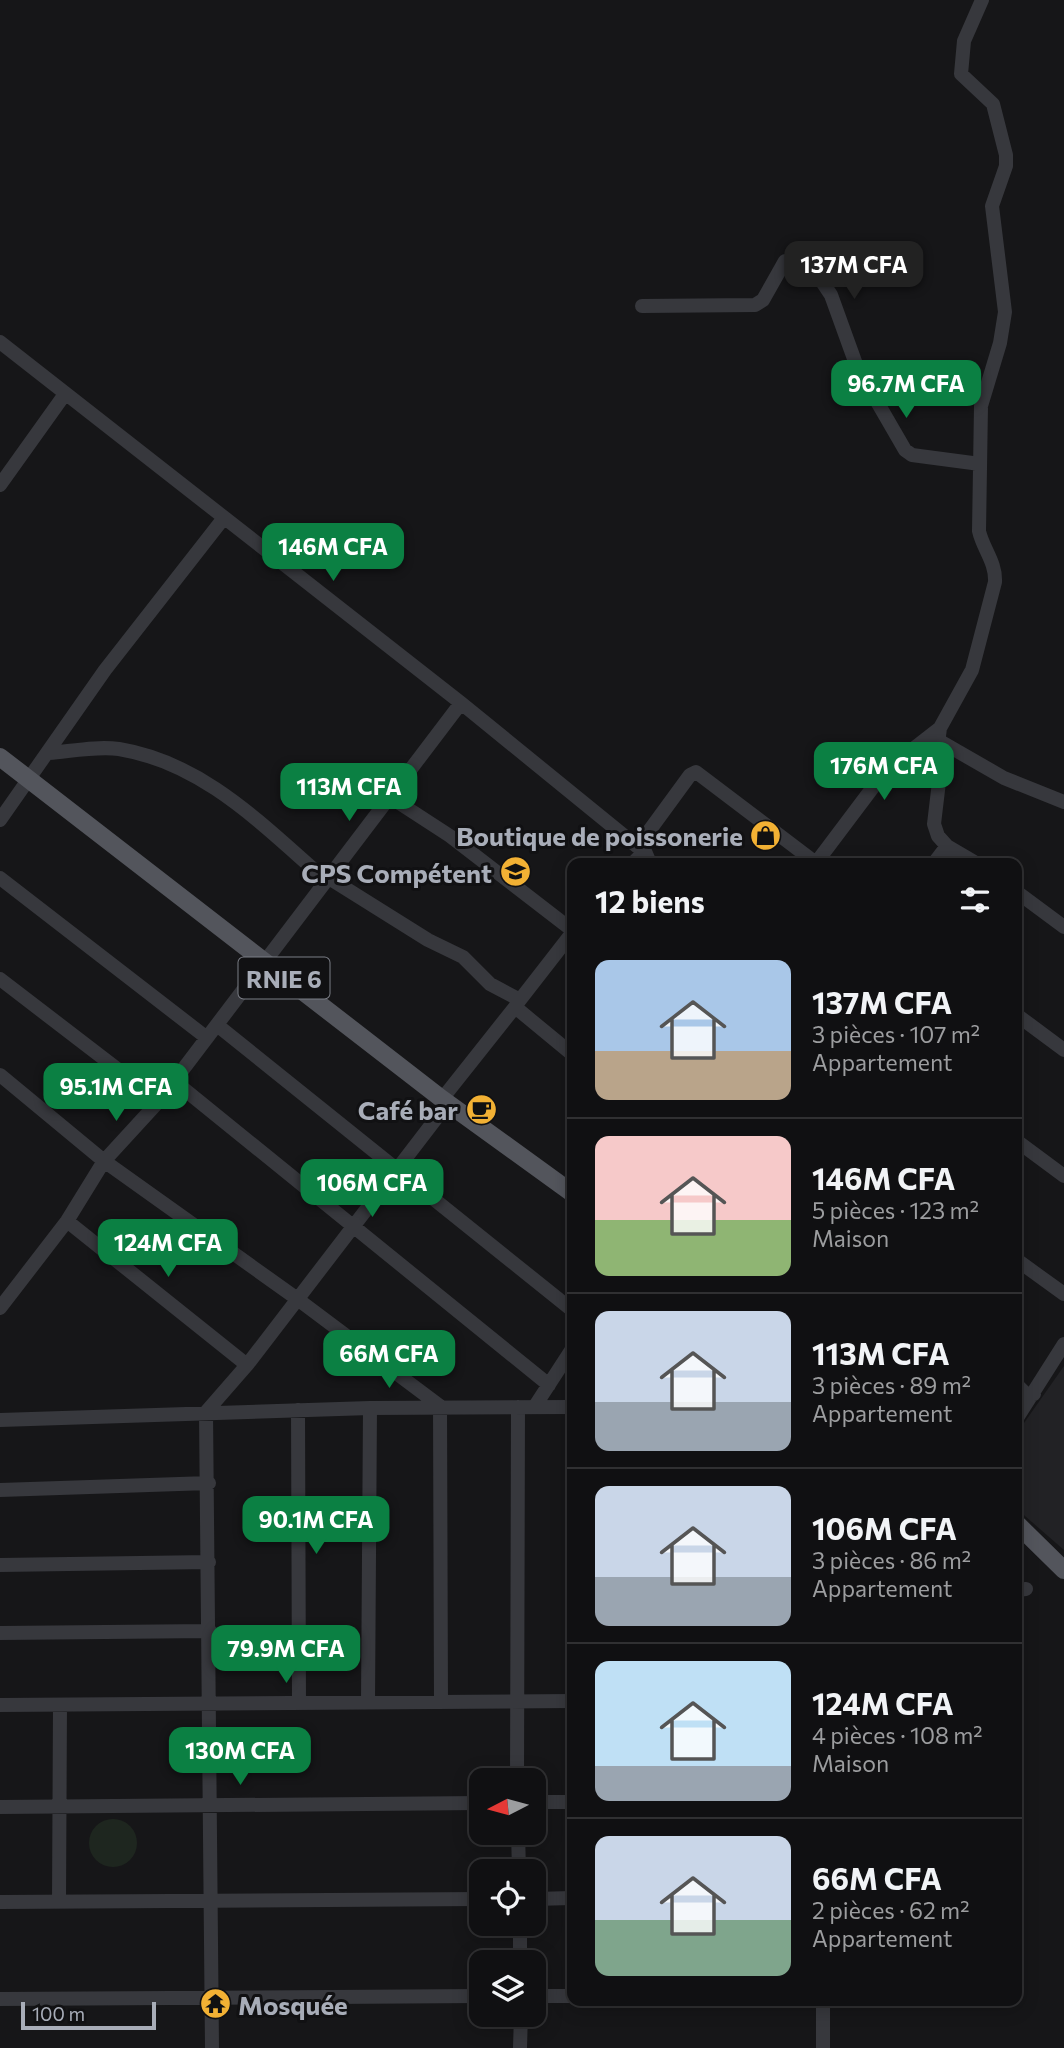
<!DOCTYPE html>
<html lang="fr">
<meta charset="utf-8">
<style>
body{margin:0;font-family:Commissioner,sans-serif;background:#1e1e20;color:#f1f3f6;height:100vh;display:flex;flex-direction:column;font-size:26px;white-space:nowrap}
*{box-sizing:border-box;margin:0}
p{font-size:23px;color:#9c9d9f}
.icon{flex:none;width:38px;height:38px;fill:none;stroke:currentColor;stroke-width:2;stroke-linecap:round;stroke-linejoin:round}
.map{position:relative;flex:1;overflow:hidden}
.drawer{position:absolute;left:567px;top:858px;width:455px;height:1148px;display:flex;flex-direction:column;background:#101012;border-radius:14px;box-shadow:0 4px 18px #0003,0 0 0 2px #303032}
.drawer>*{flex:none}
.needle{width:46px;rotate:264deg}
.tools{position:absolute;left:469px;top:1768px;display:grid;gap:14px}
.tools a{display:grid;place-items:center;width:77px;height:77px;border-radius:14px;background:#101012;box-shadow:0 4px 18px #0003,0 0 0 2px #303032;font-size:35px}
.scale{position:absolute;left:21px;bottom:18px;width:135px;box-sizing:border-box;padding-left:7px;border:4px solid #a8adb8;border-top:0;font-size:19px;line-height:24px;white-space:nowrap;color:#a8adb8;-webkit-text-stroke:5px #111113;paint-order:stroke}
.price{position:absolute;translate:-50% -60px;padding:0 16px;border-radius:14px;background:#0b8043;color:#fff;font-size:23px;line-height:46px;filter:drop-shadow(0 2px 4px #0008)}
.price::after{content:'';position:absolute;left:50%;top:42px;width:21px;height:16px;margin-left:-10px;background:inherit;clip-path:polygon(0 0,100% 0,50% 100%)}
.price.on{background:#222;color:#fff}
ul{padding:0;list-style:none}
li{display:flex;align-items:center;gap:21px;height:175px;padding:0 28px}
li+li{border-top:2px solid #303032}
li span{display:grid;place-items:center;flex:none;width:196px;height:140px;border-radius:14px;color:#555}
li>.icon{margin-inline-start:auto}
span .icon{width:84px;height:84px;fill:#fffc;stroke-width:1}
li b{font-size:30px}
h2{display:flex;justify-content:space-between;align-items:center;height:84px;padding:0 28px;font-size:30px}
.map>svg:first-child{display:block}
.built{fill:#222225}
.park{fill:#1e261f}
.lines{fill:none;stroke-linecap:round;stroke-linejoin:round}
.minor{stroke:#37383d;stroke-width:14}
.major{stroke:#53555c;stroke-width:18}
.labels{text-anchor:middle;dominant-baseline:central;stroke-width:6;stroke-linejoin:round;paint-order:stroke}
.shield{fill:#111113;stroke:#7b7e86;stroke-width:2}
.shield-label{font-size:24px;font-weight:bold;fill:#a8adb8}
.poi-label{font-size:26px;font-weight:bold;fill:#a8adb8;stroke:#111113;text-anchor:end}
</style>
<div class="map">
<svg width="1064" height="2048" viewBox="0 0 1064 2048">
<rect width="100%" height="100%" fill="#161618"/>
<path class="built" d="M1064,1366V1550L1017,1509V1433Z"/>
<path class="park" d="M89 1843a24 24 0 1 1 48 0a24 24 0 1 1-48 0Z"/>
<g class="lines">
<path class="minor" d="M642,306L755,305L763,300L785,261L817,274L831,295L857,367L905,450L912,455L980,464
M0,342L461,703L644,852L633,863
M0,485L65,394
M938,740L1004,778L1064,802
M49,753C72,751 97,746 119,749C205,763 264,827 327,881
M390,797L450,836L572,930
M0,820L105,670L223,519
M650,863L641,842L690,775L696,772L816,863L886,770L940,728
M934,863L947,846
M976,863L947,846L938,836L934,824L939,782L938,744L940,728L972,670L995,582C996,562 983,549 979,531L981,406L1000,343L1005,312L992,206L1006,166V155L993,104L961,74L964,41L982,0
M0,878L207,1038
M329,878L428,940L463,957L490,984L520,1000
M1017,892L1064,927
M0,979L159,1101
M516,1005L572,933
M1017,1015L1064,1050
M217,1025L572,1310
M0,1075L104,1161L296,1298L440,1406L441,1702
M174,1081L549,1385
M442,1099L515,1007L572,1054
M1017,1141L1064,1176
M67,1221L247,1365
M1017,1260L1064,1294
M0,1308L67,1221L104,1161L159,1101L461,703
M1017,1385L1025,1393L1034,1394
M535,1406L572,1349
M298,1410L299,1703
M1017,1418L1064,1344
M0,1420L370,1408L572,1407
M0,1490L209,1483
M0,1565L209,1562
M1017,1590L1026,1589
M0,1633L210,1631
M368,1702L370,1408
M0,1705L572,1701
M517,1780L518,1407
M534,1802H572
M0,1807L481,1803
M518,1832L519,1871
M534,1899L572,1898
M0,1902L481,1899
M59,1902L60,1705
M520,1923V1962
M534,1996H572
M0,1999L481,1996
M212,2048L206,1412L247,1365L448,1103
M520,2048L521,2014
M823,2048V2000"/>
<path class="major" d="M0,757L442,1099L572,1193
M1017,1524L1064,1570"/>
</g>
<defs>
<symbol id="shop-disc" viewBox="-11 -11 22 22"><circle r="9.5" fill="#f2b134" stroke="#111113"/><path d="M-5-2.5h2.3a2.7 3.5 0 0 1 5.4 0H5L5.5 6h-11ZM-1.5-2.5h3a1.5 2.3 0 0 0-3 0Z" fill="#111"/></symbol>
<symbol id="school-disc" viewBox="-11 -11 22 22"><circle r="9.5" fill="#f2b134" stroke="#111113"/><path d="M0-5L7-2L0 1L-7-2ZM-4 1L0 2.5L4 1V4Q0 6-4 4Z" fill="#111"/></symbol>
<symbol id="cafe-disc" viewBox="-11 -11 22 22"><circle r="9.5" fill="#f2b134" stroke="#111113"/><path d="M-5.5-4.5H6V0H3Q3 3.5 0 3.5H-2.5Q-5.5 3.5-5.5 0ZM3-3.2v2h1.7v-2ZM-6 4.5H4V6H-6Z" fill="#111"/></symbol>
<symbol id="temple-disc" viewBox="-11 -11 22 22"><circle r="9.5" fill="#f2b134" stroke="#111113"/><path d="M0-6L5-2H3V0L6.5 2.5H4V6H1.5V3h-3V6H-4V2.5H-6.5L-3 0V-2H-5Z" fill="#111"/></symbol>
</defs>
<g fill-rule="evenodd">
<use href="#shop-disc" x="748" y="818" width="35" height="35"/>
<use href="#school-disc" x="498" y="854" width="35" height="35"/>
<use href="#cafe-disc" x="464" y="1092" width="35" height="35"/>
<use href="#temple-disc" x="198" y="1986" width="35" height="35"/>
</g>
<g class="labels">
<rect class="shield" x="238.5" y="957.5" width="91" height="41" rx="5"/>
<g class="shield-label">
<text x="284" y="978">RNIE 6</text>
</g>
<g class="poi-label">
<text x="743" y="835">Boutique de poissonerie</text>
<text x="492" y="872">CPS Compétent</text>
<text x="458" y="1109">Café bar</text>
<text x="238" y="2004" text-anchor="start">Mosquée</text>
</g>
</g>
</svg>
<div class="tools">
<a><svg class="needle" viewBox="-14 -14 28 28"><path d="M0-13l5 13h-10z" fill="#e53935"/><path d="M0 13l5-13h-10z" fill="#9c9d9f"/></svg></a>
<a><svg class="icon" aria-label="locate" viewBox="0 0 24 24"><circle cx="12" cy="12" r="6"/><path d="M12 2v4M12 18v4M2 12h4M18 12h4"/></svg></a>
<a><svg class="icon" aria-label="layers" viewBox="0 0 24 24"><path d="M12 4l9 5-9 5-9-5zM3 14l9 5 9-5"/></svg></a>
</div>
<div class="scale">100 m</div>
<b class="price on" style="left:854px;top:301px">137M CFA</b>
<b class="price" style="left:906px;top:420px">96.7M CFA</b>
<b class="price" style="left:333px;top:583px">146M CFA</b>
<b class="price" style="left:884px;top:802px">176M CFA</b>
<b class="price" style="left:349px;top:823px">113M CFA</b>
<b class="price" style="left:116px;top:1123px">95.1M CFA</b>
<b class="price" style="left:372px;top:1219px">106M CFA</b>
<b class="price" style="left:168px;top:1279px">124M CFA</b>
<b class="price" style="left:389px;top:1390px">66M CFA</b>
<b class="price" style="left:316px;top:1556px">90.1M CFA</b>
<b class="price" style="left:286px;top:1685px">79.9M CFA</b>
<b class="price" style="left:240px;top:1787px">130M CFA</b>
<section class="drawer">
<h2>12 biens<svg class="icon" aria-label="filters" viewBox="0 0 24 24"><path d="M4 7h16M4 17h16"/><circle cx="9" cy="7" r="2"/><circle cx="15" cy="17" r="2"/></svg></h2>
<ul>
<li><span style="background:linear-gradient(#a9c7e8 65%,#b9a48a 0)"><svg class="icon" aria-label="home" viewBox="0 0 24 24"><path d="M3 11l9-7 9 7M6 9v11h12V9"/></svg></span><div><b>137M CFA</b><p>3 pièces · 107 m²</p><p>Appartement</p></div></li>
<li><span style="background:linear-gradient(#f6c9c9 60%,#8fb573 0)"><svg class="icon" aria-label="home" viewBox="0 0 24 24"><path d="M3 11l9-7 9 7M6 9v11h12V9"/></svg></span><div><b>146M CFA</b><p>5 pièces · 123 m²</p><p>Maison</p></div></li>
<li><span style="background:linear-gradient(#c9d6e8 65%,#9aa5b1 0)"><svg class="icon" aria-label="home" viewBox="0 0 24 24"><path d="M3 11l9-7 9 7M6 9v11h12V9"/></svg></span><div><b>113M CFA</b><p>3 pièces · 89 m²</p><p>Appartement</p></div></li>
<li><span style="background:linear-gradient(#c9d6e8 65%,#9aa5b1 0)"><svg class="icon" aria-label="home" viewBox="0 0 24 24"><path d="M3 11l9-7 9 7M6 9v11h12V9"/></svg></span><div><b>106M CFA</b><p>3 pièces · 86 m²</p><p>Appartement</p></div></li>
<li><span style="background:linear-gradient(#bfe0f5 75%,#9aa5b1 0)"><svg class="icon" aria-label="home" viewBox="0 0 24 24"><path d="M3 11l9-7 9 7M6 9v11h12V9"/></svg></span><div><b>124M CFA</b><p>4 pièces · 108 m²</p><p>Maison</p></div></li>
<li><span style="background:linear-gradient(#c9d6e8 60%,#7fa58c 0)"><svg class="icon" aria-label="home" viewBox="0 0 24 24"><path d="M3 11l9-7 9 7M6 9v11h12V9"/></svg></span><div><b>66M CFA</b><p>2 pièces · 62 m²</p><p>Appartement</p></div></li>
</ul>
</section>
</div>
